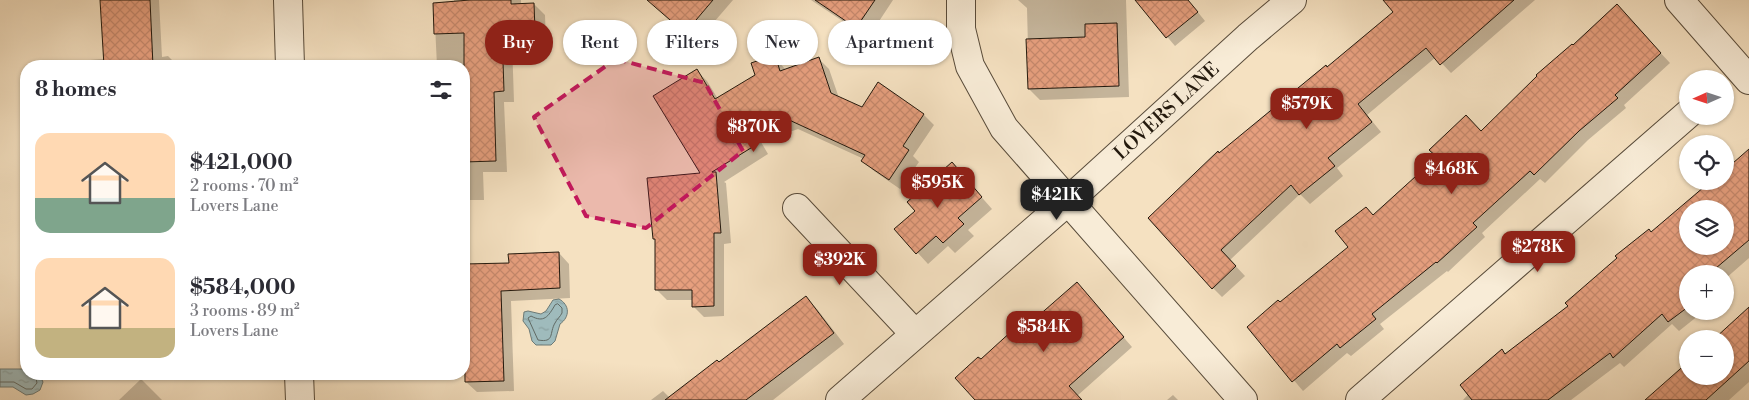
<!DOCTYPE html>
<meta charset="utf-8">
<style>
body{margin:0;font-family:"Libre Bodoni",serif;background:#f7f7f7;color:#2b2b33;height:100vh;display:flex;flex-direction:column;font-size:19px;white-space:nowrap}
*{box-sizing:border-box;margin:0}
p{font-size:16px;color:#7c7c81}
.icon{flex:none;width:28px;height:28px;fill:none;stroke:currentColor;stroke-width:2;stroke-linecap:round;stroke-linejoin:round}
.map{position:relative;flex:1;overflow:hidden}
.drawer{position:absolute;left:20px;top:60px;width:450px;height:320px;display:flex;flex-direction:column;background:#fff;border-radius:20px;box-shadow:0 1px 4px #0004}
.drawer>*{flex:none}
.hud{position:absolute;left:485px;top:20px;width:475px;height:45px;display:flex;gap:10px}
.needle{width:32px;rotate:267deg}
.buttons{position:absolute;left:1679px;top:70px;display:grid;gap:10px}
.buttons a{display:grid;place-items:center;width:55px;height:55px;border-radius:50%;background:#fff;box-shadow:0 1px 4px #0004;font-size:25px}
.price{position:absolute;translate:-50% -42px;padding:0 11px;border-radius:10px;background:#8f2418;color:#fff;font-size:16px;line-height:32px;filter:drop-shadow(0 1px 2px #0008)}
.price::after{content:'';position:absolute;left:50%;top:30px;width:15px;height:11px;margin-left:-8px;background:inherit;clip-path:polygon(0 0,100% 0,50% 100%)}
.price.active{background:#222;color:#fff}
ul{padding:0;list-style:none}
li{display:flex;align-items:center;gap:15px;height:125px;padding:0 15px}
li span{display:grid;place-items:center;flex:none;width:140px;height:100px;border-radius:15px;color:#555}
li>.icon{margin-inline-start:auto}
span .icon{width:60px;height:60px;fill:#fffc;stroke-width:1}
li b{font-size:21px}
h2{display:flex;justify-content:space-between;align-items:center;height:60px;padding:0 15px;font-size:21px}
.chip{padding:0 18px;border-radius:22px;background:#fff;box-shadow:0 1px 4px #0004;font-size:18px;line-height:45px}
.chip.active{background:#8f2418;color:#fff}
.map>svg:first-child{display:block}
.water{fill:url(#water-ripples);stroke:#6d7a76}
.shadow{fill:#0003;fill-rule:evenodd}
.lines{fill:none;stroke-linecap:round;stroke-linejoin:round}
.shore{stroke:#616a64;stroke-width:1}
.building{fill:url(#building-cross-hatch);stroke:#23190d;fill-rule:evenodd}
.minor-casing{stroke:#584b3a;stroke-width:30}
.minor{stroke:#f8ecd7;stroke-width:28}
.marked{fill:#c2185b;fill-opacity:0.2;stroke:#c2185b;stroke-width:4;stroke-dasharray:10 6;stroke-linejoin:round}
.labels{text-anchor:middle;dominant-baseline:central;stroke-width:4;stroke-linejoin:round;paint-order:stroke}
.street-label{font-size:19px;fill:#23190d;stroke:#f8ecd7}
</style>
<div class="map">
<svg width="1749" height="400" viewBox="0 0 1749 400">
<defs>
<pattern id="water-ripples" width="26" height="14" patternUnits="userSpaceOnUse" patternTransform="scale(1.25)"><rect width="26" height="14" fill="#9fbbbc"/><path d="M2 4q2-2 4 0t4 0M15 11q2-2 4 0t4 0" fill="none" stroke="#89a0a0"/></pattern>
<pattern id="building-cross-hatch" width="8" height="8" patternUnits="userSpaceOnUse" patternTransform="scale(1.25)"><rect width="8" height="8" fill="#e69f7e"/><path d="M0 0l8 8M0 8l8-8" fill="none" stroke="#c5886c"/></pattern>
</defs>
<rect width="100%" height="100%" fill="#f5e1c1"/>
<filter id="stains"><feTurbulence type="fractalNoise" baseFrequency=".004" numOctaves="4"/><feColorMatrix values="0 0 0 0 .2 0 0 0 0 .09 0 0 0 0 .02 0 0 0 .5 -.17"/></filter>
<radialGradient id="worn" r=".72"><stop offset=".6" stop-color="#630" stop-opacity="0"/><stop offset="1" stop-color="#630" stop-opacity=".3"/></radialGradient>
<path class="water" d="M559,299C570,305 570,317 560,324L555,341L551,345H536L532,341L529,329L523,321L524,312L528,311L541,314L546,311L553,300Z
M0,369H26V374H39L43,382L40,390L33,394L26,395L13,387H0Z"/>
<path class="shadow" d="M101,0H159L162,57L168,56L178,66H77L76,61L104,59Z
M454,0H521V4H534L545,15L546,41L512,42L514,102H504L507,172H483L484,200H464V66H437L434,4L454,3Z
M661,0H733L696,43L656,6Z
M811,0H893L868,38Z
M1018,0H1126L1129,97L1040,100L1029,89L1027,8Z
M1136,0H1188L1205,21L1175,46Z
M1404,0H1535L1451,73L1436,57L1367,115L1381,132L1337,168L1343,176L1310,204L1300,194L1230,260L1245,276L1222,297L1213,288L1219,154L1327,68L1395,12Z
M1626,16L1670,63L1624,105L1626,108L1588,140L1545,183L1540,179L1482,233L1485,237L1448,272L1447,271L1380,324L1384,329L1351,356L1347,353L1303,391L1249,327L1350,247L1374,216L1482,133L1573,46Z
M774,57L786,70L819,59L829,69L839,98L862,109L924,115L934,125L913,156L919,162L900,189L874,171L863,161L864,159L798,129L761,142L768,154L724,182L726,183L731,243L724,244V316L704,317L693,306V300H667L657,290L656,241L654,239L702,174L696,70L707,81L718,99L756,75Z
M1749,152V258L1725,279V274H1688V311H1704L1679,331L1672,324L1624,367L1620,363L1571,400H1463L1505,355L1570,306L1652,233L1725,181V171ZM1688,209H1725V246H1688Z
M962,175L992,209L968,230L974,236L955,253L948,246L928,264L896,229Z
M559,253L569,264L570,298L511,301L514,391L477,392L466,382V358L464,356V265L510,264Z
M1085,293L1132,347L1077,396L1081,400H976L981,361L1029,326Z
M806,298L817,309L844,344L773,400H651L663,391L670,398L719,364Z
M1749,308V382L1729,400H1651L1688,376H1725Z
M141,379L162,400H119Z
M1173,395L1178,400H1167Z"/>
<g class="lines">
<path class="shore" d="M558,304L562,308V313C560,317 557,319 555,323C549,333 555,343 538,340L528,318L531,316C544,323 548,317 555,305Z
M0,382H14L26,389H32L37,383L35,374"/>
</g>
<path class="building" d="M100,0H150L153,66H104Z
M470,0H511V4L534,3L535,31L502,32L504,91L494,92L496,161L464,162V33L434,34L433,3Z
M647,0H713L685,33Z
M815,0H875L856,28Z
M1135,0H1188L1198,12L1166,38Z
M1383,0H1514L1440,65L1426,48L1358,104L1372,122L1328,158L1335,166L1299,195L1291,185L1221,250L1236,266L1212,289L1148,218L1218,151L1219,153L1326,65L1327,67L1393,12Z
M1617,4L1661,53L1615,95L1618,98L1579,131L1534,175L1530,171L1473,223L1477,227L1437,263L1436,262L1372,314L1376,319L1340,348L1337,344L1292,382L1247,327L1278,300L1280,302L1348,247L1335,231L1366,207L1373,215L1437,157L1429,150L1466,115L1481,131L1537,76L1536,75L1572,44L1573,45Z
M1117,23L1119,86L1028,89L1026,39L1085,37V24Z
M775,55L780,71L819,57L831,93L862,107L878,82L924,114L903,146L909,150L889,180L861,161L865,155L787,119L752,132L759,143L712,172H716L721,233H714V306L692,307V290H655V239H653L647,178L700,173L653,96L697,69L715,99L755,75L751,63Z
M1749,149V240L1709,274H1688V307L1668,322L1662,314L1613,358L1610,353L1548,400H1472L1460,385L1502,349L1505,354L1568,306L1565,303L1617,258L1615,256L1649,229L1651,232L1711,181H1725V170ZM1688,209H1725V246H1688Z
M952,162L982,197L958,218L964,224L943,243L936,236L916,254L894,229L915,211L907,202Z
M559,252L560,288L501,291L504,381L465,382L464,264L509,263L508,254Z
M1077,282L1124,337L1069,386L1082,400H975L955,378L978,357L981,359L1025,319L1029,324Z
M806,296L834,333L746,400H665L717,360L719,362Z
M1749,307V361L1706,400H1645L1688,362V376H1725V339H1714Z"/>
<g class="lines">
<defs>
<g id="minor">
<path d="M288,0L290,66"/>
<path d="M961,0V29L970,66L1004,128L1243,400"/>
<path d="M1679,0L1749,80"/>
<path d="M797,208L915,334"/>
<path d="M299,374L300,400"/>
<path id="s1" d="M840,400L1068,201L1248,37L1292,0"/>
<path d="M1360,400L1688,114"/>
</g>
</defs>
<use href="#minor" class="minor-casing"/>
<use href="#minor" class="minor"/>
</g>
<path class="marked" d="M616,59L705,83L743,151L646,228L586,216L534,117Z"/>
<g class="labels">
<g class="street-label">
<text stroke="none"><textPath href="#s1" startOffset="436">LOVERS LANE</textPath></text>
</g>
</g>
<rect width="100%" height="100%" filter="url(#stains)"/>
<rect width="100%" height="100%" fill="url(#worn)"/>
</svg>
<div class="buttons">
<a><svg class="needle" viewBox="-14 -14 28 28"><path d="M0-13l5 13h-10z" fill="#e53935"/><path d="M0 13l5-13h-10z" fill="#7c7c81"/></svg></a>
<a><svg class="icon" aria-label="locate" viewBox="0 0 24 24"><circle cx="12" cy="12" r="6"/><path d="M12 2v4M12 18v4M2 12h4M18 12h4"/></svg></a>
<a><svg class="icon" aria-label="layers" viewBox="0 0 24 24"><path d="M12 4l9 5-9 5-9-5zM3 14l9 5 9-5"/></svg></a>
<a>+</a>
<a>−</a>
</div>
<b class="price" style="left:1307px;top:130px">$579K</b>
<b class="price" style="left:754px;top:153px">$870K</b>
<b class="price" style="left:1452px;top:195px">$468K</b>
<b class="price" style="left:938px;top:209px">$595K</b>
<b class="price active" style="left:1057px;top:221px">$421K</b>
<b class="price" style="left:1538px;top:273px">$278K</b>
<b class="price" style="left:840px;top:286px">$392K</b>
<b class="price" style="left:1044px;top:353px">$584K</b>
<div class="hud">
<a class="chip active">Buy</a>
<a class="chip">Rent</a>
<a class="chip">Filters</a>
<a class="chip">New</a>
<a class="chip">Apartment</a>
</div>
<section class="drawer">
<h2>8 homes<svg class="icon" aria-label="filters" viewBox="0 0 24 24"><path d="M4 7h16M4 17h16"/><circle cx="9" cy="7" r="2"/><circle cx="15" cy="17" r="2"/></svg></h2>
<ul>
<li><span style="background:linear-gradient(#ffd9b3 65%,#7fa58c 0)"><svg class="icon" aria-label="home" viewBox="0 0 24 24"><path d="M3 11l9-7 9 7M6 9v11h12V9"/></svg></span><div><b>$421,000</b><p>2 rooms · 70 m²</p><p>Lovers Lane</p></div></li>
<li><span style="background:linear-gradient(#ffd9b3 70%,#c2b280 0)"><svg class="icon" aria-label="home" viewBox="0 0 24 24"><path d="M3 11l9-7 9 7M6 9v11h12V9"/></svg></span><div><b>$584,000</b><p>3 rooms · 89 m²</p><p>Lovers Lane</p></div></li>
</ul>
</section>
</div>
